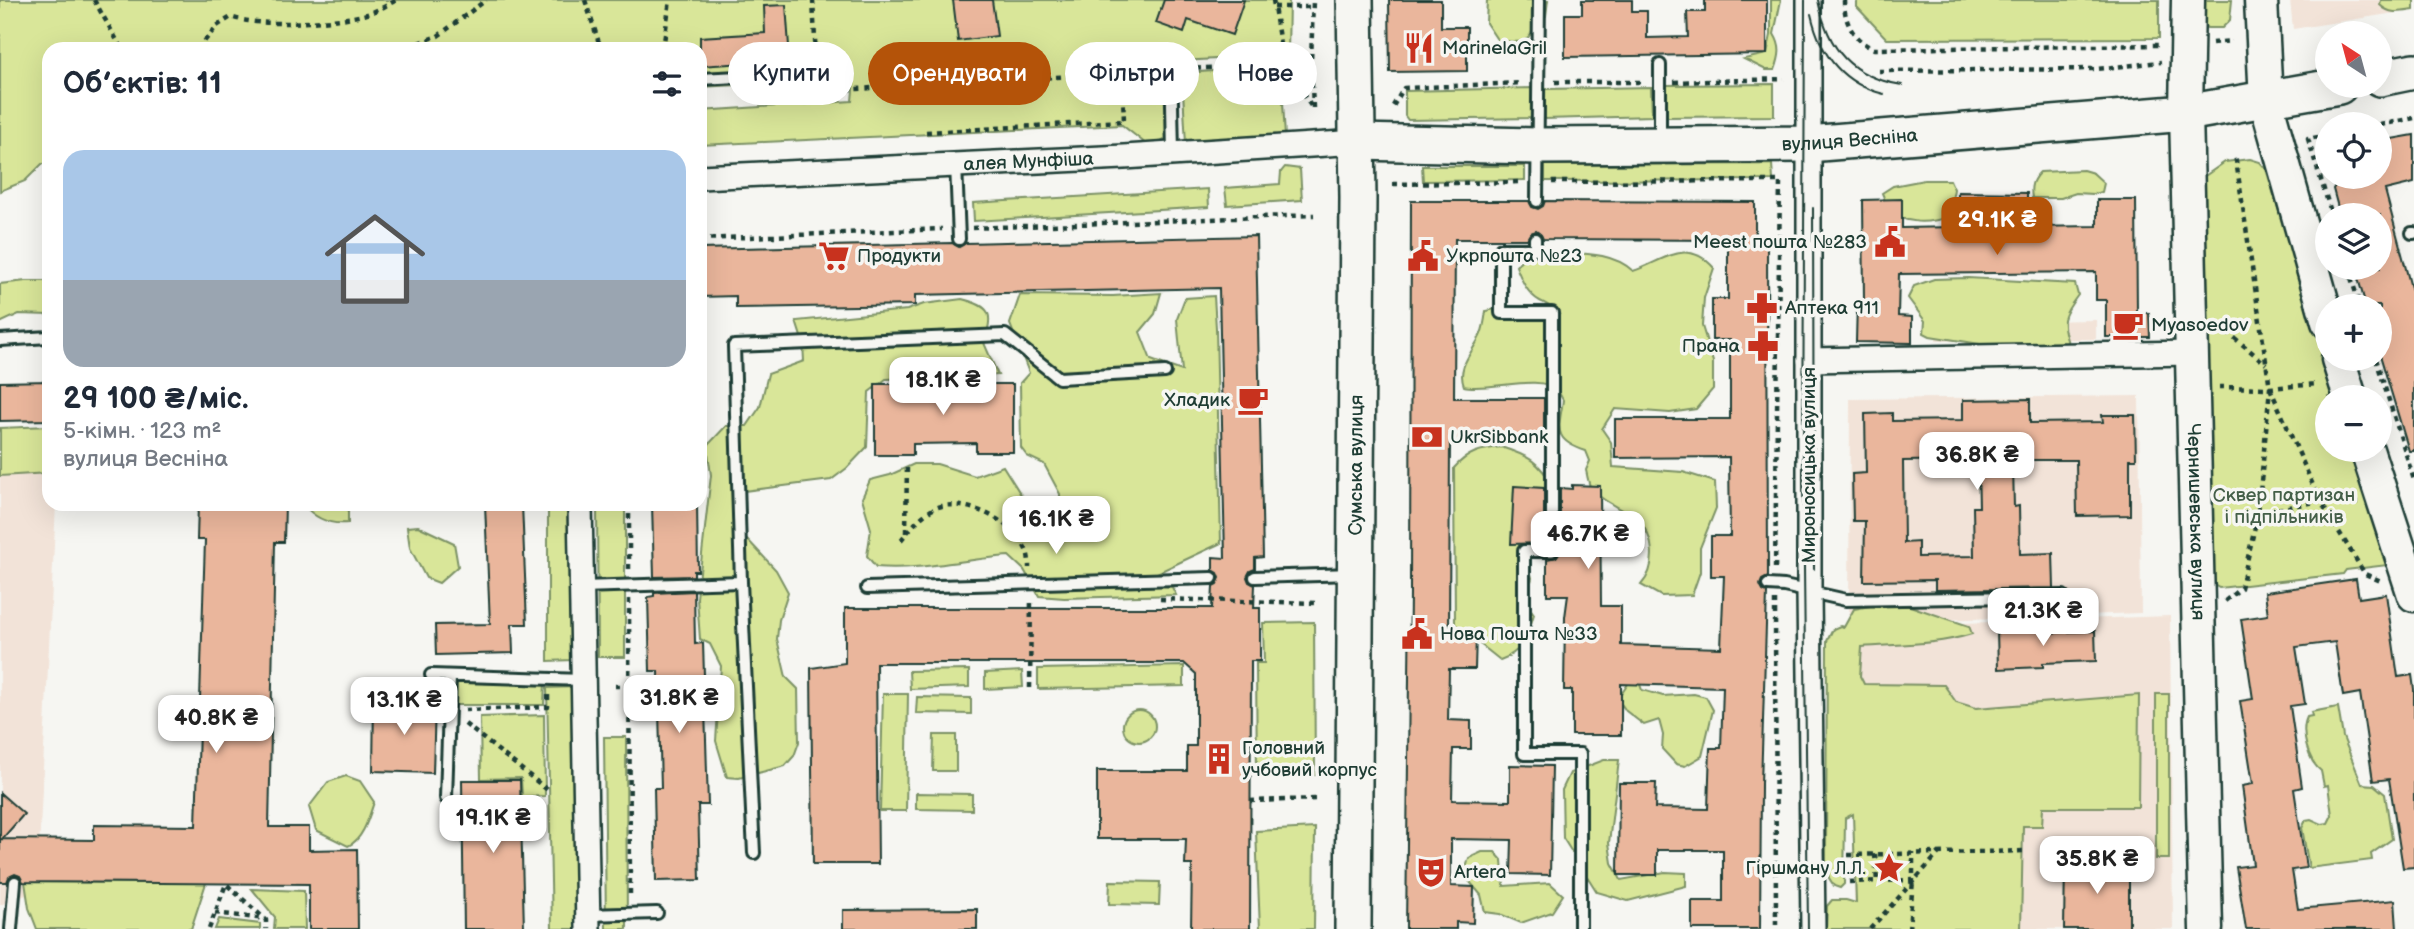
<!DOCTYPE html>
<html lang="uk">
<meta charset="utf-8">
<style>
body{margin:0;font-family:"Balsamiq Sans",sans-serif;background:#f6f6f7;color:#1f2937;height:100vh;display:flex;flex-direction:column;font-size:26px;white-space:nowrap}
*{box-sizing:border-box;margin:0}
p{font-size:23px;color:#747a83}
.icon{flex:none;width:38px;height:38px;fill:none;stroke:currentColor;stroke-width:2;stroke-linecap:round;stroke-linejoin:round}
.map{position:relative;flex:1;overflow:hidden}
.side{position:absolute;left:42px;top:42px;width:665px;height:469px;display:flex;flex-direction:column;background:#fff;border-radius:21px;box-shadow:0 7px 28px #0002}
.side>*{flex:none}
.guide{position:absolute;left:728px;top:42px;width:665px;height:63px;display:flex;gap:14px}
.needle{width:46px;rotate:324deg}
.tools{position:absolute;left:2315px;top:21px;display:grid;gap:14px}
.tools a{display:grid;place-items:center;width:77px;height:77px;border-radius:50%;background:#fff;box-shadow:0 7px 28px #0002;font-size:35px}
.price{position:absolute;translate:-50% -60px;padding:0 16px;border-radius:14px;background:#fff;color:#222;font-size:23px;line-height:46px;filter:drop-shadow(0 2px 4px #0008)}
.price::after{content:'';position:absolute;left:50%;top:42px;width:21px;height:16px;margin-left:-10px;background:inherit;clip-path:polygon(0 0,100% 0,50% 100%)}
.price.on{background:#b45309;color:#fff}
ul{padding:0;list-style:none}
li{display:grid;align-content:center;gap:14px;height:371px;padding:0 21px}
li+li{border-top:2px solid #e0e1e3}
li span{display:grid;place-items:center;height:217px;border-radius:21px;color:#555}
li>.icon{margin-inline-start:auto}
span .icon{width:126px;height:126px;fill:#fffc;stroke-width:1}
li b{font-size:30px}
h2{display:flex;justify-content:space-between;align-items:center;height:84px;padding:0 21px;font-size:30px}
.chip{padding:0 24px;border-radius:32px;background:#fff;box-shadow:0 7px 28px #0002;font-size:24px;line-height:63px}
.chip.on{background:#b45309;color:#fff}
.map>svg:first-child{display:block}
.built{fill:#f2e3d8}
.green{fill:#d9e699;stroke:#7c9266;stroke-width:2}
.building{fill:#eab69c;stroke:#1f3d34;stroke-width:2;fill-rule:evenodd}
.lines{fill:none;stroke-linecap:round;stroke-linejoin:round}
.lane-casing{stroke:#1f3d34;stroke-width:16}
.street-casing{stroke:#1f3d34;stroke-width:28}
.secondary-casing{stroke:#1f3d34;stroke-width:37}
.primary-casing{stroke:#1f3d34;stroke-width:40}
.path{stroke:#1f3d34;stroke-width:4.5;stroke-dasharray:5 5;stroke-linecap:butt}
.lane{stroke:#f6f6f2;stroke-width:10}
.street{stroke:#f6f6f2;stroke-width:23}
.secondary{stroke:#f6f6f2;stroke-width:32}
.primary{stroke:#f6f6f2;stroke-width:35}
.tram{stroke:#1f3d34;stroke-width:2}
.labels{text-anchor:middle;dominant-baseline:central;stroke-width:7;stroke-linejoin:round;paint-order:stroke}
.poi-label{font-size:19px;fill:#1f3d34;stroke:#f6f6f2;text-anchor:start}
.street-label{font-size:19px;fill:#1f3d34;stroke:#f6f6f2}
.park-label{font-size:19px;fill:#445f48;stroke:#f6f6f2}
</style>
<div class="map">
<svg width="2414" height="929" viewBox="0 0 2414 929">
<rect width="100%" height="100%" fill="#f6f6f2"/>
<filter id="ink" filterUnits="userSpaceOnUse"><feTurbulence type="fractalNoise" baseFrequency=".0143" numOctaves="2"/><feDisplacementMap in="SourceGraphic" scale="14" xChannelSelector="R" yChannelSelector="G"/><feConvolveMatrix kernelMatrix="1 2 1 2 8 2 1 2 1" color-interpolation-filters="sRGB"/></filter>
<g filter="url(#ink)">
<path class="built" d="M2290,0H2414V10L2293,29Z
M2096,320V339L1936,341V323Z
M2139,396L2141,613L1849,623L1850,399Z
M0,442L49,443V504H56L37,891L0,905Z
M2170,616L2173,929H1855L1848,627Z"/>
<path class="green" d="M0,0H1289L1288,55L1163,62L1166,77L1169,137L1159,143L1146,144L1122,125L700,145V111L852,101L854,79L700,87V49H49V164H42L25,181L0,191Z
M1487,0H1548L1546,16L1524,42L1498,41L1486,23Z
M1771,0H1781L1774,34C1782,47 1780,56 1775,70H1766L1744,59L1767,54L1771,35Z
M1857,0H2159V38L1887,39L1857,7Z
M2198,0H2232L2230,20L2222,28H2207L2202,23Z
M2381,0H2414V10C2401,12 2390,15 2380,5Z
M1281,67L1285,137L1186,144L1182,73Z
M1774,84V116L1667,117L1666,85Z
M1651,87L1652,116L1545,119V89Z
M1532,88L1533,118L1408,120L1405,116V91Z
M2250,159L2260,162L2266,169L2331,380L2338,397H2328V450H2355L2364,489L2388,565L2346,570L2343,574L2219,588L2209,582L2206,284L2202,280V178L2225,162Z
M1772,164L1773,180L1545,181V165Z
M1422,166H1525V180L1423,181Z
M1285,167L1300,169L1302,200L1227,205L1225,188L1280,184L1281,172Z
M2083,170L2093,173L2104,183L2102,192L2093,194L2076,193L2061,198H2032C2030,186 2032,180 2040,172Z
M1924,180H1950L1954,189L1949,217C1930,223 1904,226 1889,209C1886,205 1884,197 1882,193L1893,186Z
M1208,189L1209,207L974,221L973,203Z
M1552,252C1580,254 1611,251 1633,271C1663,262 1686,236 1714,268L1704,298L1702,326L1713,362V389L1696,409L1670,413L1615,409L1602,429L1611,442L1613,467L1683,472L1715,482L1716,508L1700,548V572L1692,595L1661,596L1641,585C1656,569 1656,537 1638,521C1625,509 1600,502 1590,486C1588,481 1587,475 1586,470L1590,461L1586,451C1552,440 1559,429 1563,400C1561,397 1560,393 1557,390C1540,373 1488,392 1464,386C1456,366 1474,351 1481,334C1484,327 1485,318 1486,311C1511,303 1535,322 1559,314C1553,307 1548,305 1540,301C1527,294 1521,279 1516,266L1526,254Z
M1968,278L2075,284L2078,295C2062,316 2060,321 2069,346L2024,351L1930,336L1924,333L1925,321L1908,298L1914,286L1934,279Z
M26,281H49V315L19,314L0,323V284Z
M1161,293L1155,314L1140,332L1151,360L1182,371L1177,319L1185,298L1214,296L1216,328L1221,543L1157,573L1144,575L1147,584L1172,587L1176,595L1064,598L1039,596L1024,570L1009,556C966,559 918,571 876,567L867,556L871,529L862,498L870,480L890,475L914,464H937L975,476L1003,466L1028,506L1036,528L1051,535L1060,512V494L1044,464L1027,456L1021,448L1020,383L1029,373L1010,324L1020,295L1113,296Z
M962,299C993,307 993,314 984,343L998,375L886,379L869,392L867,447L847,468L831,480L744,491L746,538L776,570L788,592L779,620L777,639L786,677L798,689L799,742L794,756L785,766L739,778L727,777L716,741L721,666L710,644L700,639L697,598L711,475L707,446L726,426H747L760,407L768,374L804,361L803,343L796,321L907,310L924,304Z
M49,426V473L0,476V428Z
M1501,447C1526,455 1542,462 1552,487L1518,522L1519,544L1527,557L1532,578L1526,602L1534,614C1528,635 1522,653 1500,660L1455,624L1454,468C1468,452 1481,449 1501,447Z
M303,504H348V523C329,525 315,519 303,504Z
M548,504H570L572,660L548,661Z
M597,504H625V657H598Z
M418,526L454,543L458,566L439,583L426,578L410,548L407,527Z
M1875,605L1910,606L1969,626L1972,634C1936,645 1899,644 1862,647L1860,676L1864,684L1944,685L1956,702L1976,708L2139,695L2138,807H2043L2042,826H2023L2021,929H1826L1827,906L1832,900H1846L1856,903L1853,814L1845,818L1844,884L1840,888L1834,886L1829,878L1826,863L1827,641L1833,629L1840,626L1844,627L1854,609Z
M1314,622L1315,775L1257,776L1256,663H1264L1263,623Z
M1184,666V686L1038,689V669Z
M969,670V687L910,689L909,671Z
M1022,671L1023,687L985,689V673Z
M1630,681L1639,682L1642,690L1663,696L1694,694L1706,697L1713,710L1702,756L1685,766L1676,764L1662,749L1663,735L1659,720L1644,725L1626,711L1618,699Z
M455,682H545L544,705H456Z
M575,687L580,929H552L547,688Z
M883,694H908L906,811H880Z
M2156,694H2169V859H2156Z
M917,697L971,698V714L916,713Z
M2338,707L2343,737L2362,784L2374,785L2385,794L2392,839L2371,854L2372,860L2309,868L2302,828L2306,820L2311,819L2322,824L2328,823L2332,815L2328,785L2324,786L2321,771C2308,761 2300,732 2307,717L2312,716L2311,712Z
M1123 726a16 16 0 1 1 32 0a16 16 0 1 1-32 0Z
M544,715L545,796L522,797L521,778L481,779L480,717Z
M934,735H956V771H933Z
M604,737H626L627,929H606Z
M1604,760H1619L1609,843L1612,863L1621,880L1665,872L1686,873V886L1628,901L1597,892L1563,838L1562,790L1570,773Z
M346,776L360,781L374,802C369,817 363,840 348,846L316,830L309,807L328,782Z
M916,793L972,794V810L916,809Z
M1315,828L1314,929H1260L1256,831Z
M1482,852H1495L1502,860L1504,886L1550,883L1563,895L1552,912L1521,923L1500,914L1485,912L1481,895L1464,875L1469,858Z
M1110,881L1160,882L1159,905L1109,904Z
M25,882L206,883L191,929H37L29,908Z
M252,889L304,891L305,929H274L275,917Z
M219,919L260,924V929H215Z"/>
<path class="building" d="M953,0H992L997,36L958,41Z
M1164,0H1244L1232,35L1188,20L1184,33L1156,23Z
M1389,0H1441V27H1467V71L1390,72Z
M1582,0H1632V11H1647V38L1688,37L1687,12H1705V0H1767V54L1565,57V14H1582Z
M786,5L790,60L700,66V37L765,33L764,6Z
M2414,135V183L2385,190L2414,299V451H2409L2380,355V306H2366L2355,268H2380V215H2340L2333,189L2341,177H2380V141Z
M1958,192L2027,193V227L2097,226V200H2136L2137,313H2149L2150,337H2106V300H2096V272L1899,274L1898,316L1912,317V343L1856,342L1857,301H1864L1863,200L1902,199V228L1958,227Z
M1411,201H1529L1532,207L1538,209L1543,206L1545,201L1755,202V240H1767L1768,577L1762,580L1760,585L1763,591L1767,593L1761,784L1760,929H1692V901H1723V850H1657V875H1618L1619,783H1656L1655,808L1708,809L1710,748H1721L1723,687L1621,684V735H1572V690H1564L1565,617L1568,595H1547V559L1556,557L1560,551V488L1572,489V485L1600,486L1601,606H1621V645L1721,648L1724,576H1711V536H1730L1729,457L1615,458V419H1730V340H1712V299H1728V240L1543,239L1541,235L1536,231L1531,233L1527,239H1455L1454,398H1544V442L1450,441L1449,633L1476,634L1475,669H1449L1448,720L1471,721V749H1453L1452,800L1510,801V765L1552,766L1550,875L1511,874L1512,840L1451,839V886L1474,887L1473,923L1456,922V929H1406L1410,594Z
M1256,236L1263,557L1255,558V569L1250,571L1247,577L1249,582L1255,585L1254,608H1260V661H1251L1250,929H1191L1192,865H1185L1186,839H1097V771H1187V746H1196V674L1184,663H876L878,864H813L811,668L845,663V608H1212L1213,586L1217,584L1220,578L1218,573L1213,570V557L1225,558L1219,288L915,295V305L736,308V296L700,297V249L952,243L959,247L966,243Z
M49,381V420L0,421V382Z
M875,384H1013V452H976V443L913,444V455H875Z
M2030,399V423L2103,422L2102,415H2135L2136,459H2130V515L2077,516L2076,460H2028V466H2013L2014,507L2019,506L2020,554L2053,553L2054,588L1935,590V580L1864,581L1865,521H1853L1852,474L1866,473L1865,414L1892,413V421L1963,420V400ZM1967,460L1968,465H1978L1979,507H1973L1974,556L1918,557V542L1904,543L1903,461Z
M1514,486L1544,488V543L1511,544Z
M198,504H285L284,542H275L269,827H309V850L357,849L358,929H309V884L23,882L20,876L15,874L9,877L7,882H0V793L24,814L2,839L94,840V825L196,826L205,540H197Z
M485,504H522L527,624H512L513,653L436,655L435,625L490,624Z
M652,504H697L698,571H694V576L654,577Z
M2356,579L2359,598L2386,594L2398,677L2412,675L2414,689V867L2403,868L2389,779L2373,781L2360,693L2343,696L2335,642L2296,647L2305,704L2290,706L2302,787L2294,789L2306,868L2292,870L2298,909L2395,900L2397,929H2246L2236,867L2253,865L2242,786L2253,784L2240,701L2253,699L2241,619L2268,615L2265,592Z
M694,591L695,644L703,643L708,805H698L700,880L656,881L654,788H661L658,671H650L648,597L654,596V593Z
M2042,628V633L2095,631L2096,661L2043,663V667L1998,669L1997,630Z
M374,701L435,703L433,773L373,771Z
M462,780H520L524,929H464Z
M2065,863L2129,864V929H2064Z
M977,909V929H843V910Z"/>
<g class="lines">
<defs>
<path id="lane" d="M1171,56L1173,154
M700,79L817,73
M1660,142V65
M956,164L959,239
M1537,201L1539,0
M2412,233H2414
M1535,239V249H1501V313H1552V551H1524V754H1580V929
M0,340L49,337
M1255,577L1353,574
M741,582L734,346L1005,335L1059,378L1165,372
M1768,585L1784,586L1846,600L2063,596
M581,587L741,582L754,853
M867,588L1212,578
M431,675L583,680
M446,798L450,676
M587,915L657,913
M11,929L15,882"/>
<g id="street">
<path d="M1809,0V592L1813,929"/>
<path id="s1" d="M700,177L1124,157L1358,142"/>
<path d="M1809,360L2192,353"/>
<path d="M580,504L588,929"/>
</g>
<g id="secondary">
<path id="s2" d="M2188,0L2186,113L2206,929"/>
<path d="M2261,0L2266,101L2328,322"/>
<path d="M2338,359L2350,397"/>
<path d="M2367,450L2414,595"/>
</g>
<g id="primary">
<path d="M2380,78L2414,71"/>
<path id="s3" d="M1358,142L1538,146L1808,144L2186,113L2339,86"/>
<path id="s4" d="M1353,929L1358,198L1355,0"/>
</g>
</defs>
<use href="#lane" class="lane-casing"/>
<use href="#street" class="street-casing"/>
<use href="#secondary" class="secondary-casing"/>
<use href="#primary" class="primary-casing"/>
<path class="path" d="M94,0L122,49
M585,0L601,49
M813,0L816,59
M1273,0L1283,64L1313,109
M1844,0C1844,22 1853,40 1874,49L2161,45
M1274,7H1313
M2212,43L2232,41
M198,49L217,26L231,17C261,28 336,22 367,14C377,11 387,5 397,0
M400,49L438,36L486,0
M663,49L670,0
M1186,69L1311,63
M1879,71L2096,69L2161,62
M829,82L840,90L1156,71
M1555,82H1644
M1674,82L1784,79
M1393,106L1404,88L1522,83
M1313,108L1311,63L1313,0
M2380,125L2414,118
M926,132L1124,121L1122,73
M2328,135L2308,139L2332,215
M1552,182L1780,181L1775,571
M1393,184L1522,182
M972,228L1314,215
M700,239L942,229
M2348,268L2360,306
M2219,325L2266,364
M2376,359L2414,480
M2219,387L2270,388L2318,384
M2270,388L2320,501L2365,574L2383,582
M629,504V570
M2258,513L2320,501L2358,503
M906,533L907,464
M901,540C912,527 924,510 942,506C972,501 1015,522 1027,552C1029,556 1029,563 1029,568
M629,599L630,899
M1160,599L1317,603
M1775,600L1776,929
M2225,601L2241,588L2258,513L2270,388L2235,154
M615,686H630
M1030,688L1031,598
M465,710L548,707V694
M465,724L550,792
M1250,801L1319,799
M1875,854L1877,882
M1848,855L2026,851
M1849,882L1913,880V852
M215,913L265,919
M209,929L226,884L266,920V929
M1870,929L1940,852
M1909,929L1913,880"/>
<use href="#lane" class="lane"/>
<use href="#street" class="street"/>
<use href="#secondary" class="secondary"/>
<use href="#primary" class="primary"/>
<path class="tram" d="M1805,0L1803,477L1808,929
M1818,0C1828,50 1851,77 1902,85
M1811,14C1820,54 1842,84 1884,94
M1813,208L1814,569"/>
</g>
</g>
<defs>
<symbol id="restaurant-bare" viewBox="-9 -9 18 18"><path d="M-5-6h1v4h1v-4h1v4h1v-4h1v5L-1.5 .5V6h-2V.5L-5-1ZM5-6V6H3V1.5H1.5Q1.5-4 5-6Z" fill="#c8321e" stroke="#f6f6f2" stroke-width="2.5" paint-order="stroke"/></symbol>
<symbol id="civic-bare" viewBox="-9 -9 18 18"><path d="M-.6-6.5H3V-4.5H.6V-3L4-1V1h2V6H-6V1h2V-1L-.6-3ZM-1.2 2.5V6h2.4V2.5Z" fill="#c8321e" stroke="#f6f6f2" stroke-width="2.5" paint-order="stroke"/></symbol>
<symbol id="supermarket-bare" viewBox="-9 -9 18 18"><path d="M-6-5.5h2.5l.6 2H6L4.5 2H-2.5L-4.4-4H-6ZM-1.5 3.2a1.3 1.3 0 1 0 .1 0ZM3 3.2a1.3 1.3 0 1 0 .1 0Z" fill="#c8321e" stroke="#f6f6f2" stroke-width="2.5" paint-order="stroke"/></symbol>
<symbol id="pharmacy-bare" viewBox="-9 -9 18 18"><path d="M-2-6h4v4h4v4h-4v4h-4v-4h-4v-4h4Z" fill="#c8321e" stroke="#f6f6f2" stroke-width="2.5" paint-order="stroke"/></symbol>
<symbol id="cafe-bare" viewBox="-9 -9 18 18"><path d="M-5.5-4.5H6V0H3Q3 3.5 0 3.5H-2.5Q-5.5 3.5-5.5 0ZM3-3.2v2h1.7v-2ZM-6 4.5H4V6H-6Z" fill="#c8321e" stroke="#f6f6f2" stroke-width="2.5" paint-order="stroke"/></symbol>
<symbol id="bank-bare" viewBox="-9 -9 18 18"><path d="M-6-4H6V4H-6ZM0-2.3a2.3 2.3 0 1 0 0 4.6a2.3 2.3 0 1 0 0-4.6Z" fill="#c8321e" stroke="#f6f6f2" stroke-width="2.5" paint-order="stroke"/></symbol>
<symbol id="building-bare" viewBox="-9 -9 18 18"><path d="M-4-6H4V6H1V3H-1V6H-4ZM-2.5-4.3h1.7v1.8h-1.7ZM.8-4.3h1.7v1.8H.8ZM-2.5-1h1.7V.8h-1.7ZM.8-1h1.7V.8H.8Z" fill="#c8321e" stroke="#f6f6f2" stroke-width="2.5" paint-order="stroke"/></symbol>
<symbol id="sight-bare" viewBox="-9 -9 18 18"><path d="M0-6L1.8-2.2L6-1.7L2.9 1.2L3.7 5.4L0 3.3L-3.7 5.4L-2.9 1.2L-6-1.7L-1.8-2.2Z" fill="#c8321e" stroke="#f6f6f2" stroke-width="2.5" paint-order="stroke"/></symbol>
<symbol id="theatre-bare" viewBox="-9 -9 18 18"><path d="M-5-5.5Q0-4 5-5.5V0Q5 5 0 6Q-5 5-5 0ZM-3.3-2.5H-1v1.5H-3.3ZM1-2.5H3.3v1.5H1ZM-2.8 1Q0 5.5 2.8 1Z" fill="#c8321e" stroke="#f6f6f2" stroke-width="2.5" paint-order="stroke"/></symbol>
</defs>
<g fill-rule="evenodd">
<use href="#restaurant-bare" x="1397" y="26" width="44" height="44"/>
<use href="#civic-bare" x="1868" y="220" width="44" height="44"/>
<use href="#supermarket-bare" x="812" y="234" width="44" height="44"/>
<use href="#civic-bare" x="1401" y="234" width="44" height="44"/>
<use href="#pharmacy-bare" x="1740" y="286" width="44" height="44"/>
<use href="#cafe-bare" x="2106" y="303" width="44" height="44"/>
<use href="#pharmacy-bare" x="1741" y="324" width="44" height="44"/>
<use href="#cafe-bare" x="1231" y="378" width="44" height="44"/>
<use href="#bank-bare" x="1405" y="415" width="44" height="44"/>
<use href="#civic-bare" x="1395" y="612" width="44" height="44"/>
<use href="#building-bare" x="1197" y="737" width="44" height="44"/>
<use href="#sight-bare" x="1867" y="846" width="44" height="44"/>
<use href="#theatre-bare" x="1409" y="850" width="44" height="44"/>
</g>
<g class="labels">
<g class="poi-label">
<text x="1442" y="48">MarinelaGril</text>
<text x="1867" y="242" text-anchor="end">Meest пошта №283</text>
<text x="857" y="256">Продукти</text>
<text x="1446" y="256">Укрпошта №23</text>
<text x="1785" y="308">Аптека 911</text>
<text x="2151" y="325">Myasoedov</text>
<text x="1740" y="346" text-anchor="end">Прана</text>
<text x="1230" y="400" text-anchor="end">Хладик</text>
<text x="1450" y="437">UkrSibbank</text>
<text x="1440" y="634">Нова Пошта №33</text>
<text x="1242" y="748">Головний<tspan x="1242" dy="22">учбовий корпус</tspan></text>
<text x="1866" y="868" text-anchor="end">Гіршману Л.Л.</text>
<text x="1454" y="872">Artera</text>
</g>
<g class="street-label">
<text stroke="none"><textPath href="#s3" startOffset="492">вулиця Весніна</textPath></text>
<text stroke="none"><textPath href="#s1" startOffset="329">алея Мунфіша</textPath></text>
<text stroke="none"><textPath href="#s4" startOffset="464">Сумська вулиця</textPath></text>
<text transform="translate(1809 465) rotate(-90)">Мироносицька вулиця</text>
<text stroke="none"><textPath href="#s2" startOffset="522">Чернишевська вулиця</textPath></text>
</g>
<g class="park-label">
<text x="2284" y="495">Сквер партизан<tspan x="2284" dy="22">і підпільників</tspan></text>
</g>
</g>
</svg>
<div class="tools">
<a><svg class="needle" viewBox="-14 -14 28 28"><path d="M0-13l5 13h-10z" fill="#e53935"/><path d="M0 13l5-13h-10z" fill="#747a83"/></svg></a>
<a><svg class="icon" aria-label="locate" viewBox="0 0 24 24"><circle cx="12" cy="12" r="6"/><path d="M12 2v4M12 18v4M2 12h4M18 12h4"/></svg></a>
<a><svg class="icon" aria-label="layers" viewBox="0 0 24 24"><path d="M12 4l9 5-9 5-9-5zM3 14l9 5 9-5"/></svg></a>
<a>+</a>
<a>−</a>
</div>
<b class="price on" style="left:1997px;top:257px">29.1K ₴</b>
<b class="price" style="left:943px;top:417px">18.1K ₴</b>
<b class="price" style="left:1977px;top:492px">36.8K ₴</b>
<b class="price" style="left:1056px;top:556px">16.1K ₴</b>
<b class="price" style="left:1588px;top:571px">46.7K ₴</b>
<b class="price" style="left:2043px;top:648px">21.3K ₴</b>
<b class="price" style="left:679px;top:735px">31.8K ₴</b>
<b class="price" style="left:404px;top:737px">13.1K ₴</b>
<b class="price" style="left:216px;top:755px">40.8K ₴</b>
<b class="price" style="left:493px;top:855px">19.1K ₴</b>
<b class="price" style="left:2097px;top:896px">35.8K ₴</b>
<div class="guide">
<a class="chip">Купити</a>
<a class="chip on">Орендувати</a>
<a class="chip">Фільтри</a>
<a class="chip">Нове</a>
</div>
<section class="side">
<h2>Об’єктів: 11<svg class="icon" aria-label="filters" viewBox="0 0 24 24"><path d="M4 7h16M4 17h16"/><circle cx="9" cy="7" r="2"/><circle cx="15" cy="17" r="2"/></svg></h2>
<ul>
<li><span style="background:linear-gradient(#a9c7e8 60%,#9aa5b1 0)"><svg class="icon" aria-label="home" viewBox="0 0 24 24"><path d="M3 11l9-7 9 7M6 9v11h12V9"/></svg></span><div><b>29 100 ₴/міс.</b><p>5-кімн. · 123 m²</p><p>вулиця Весніна</p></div></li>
</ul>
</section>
</div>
